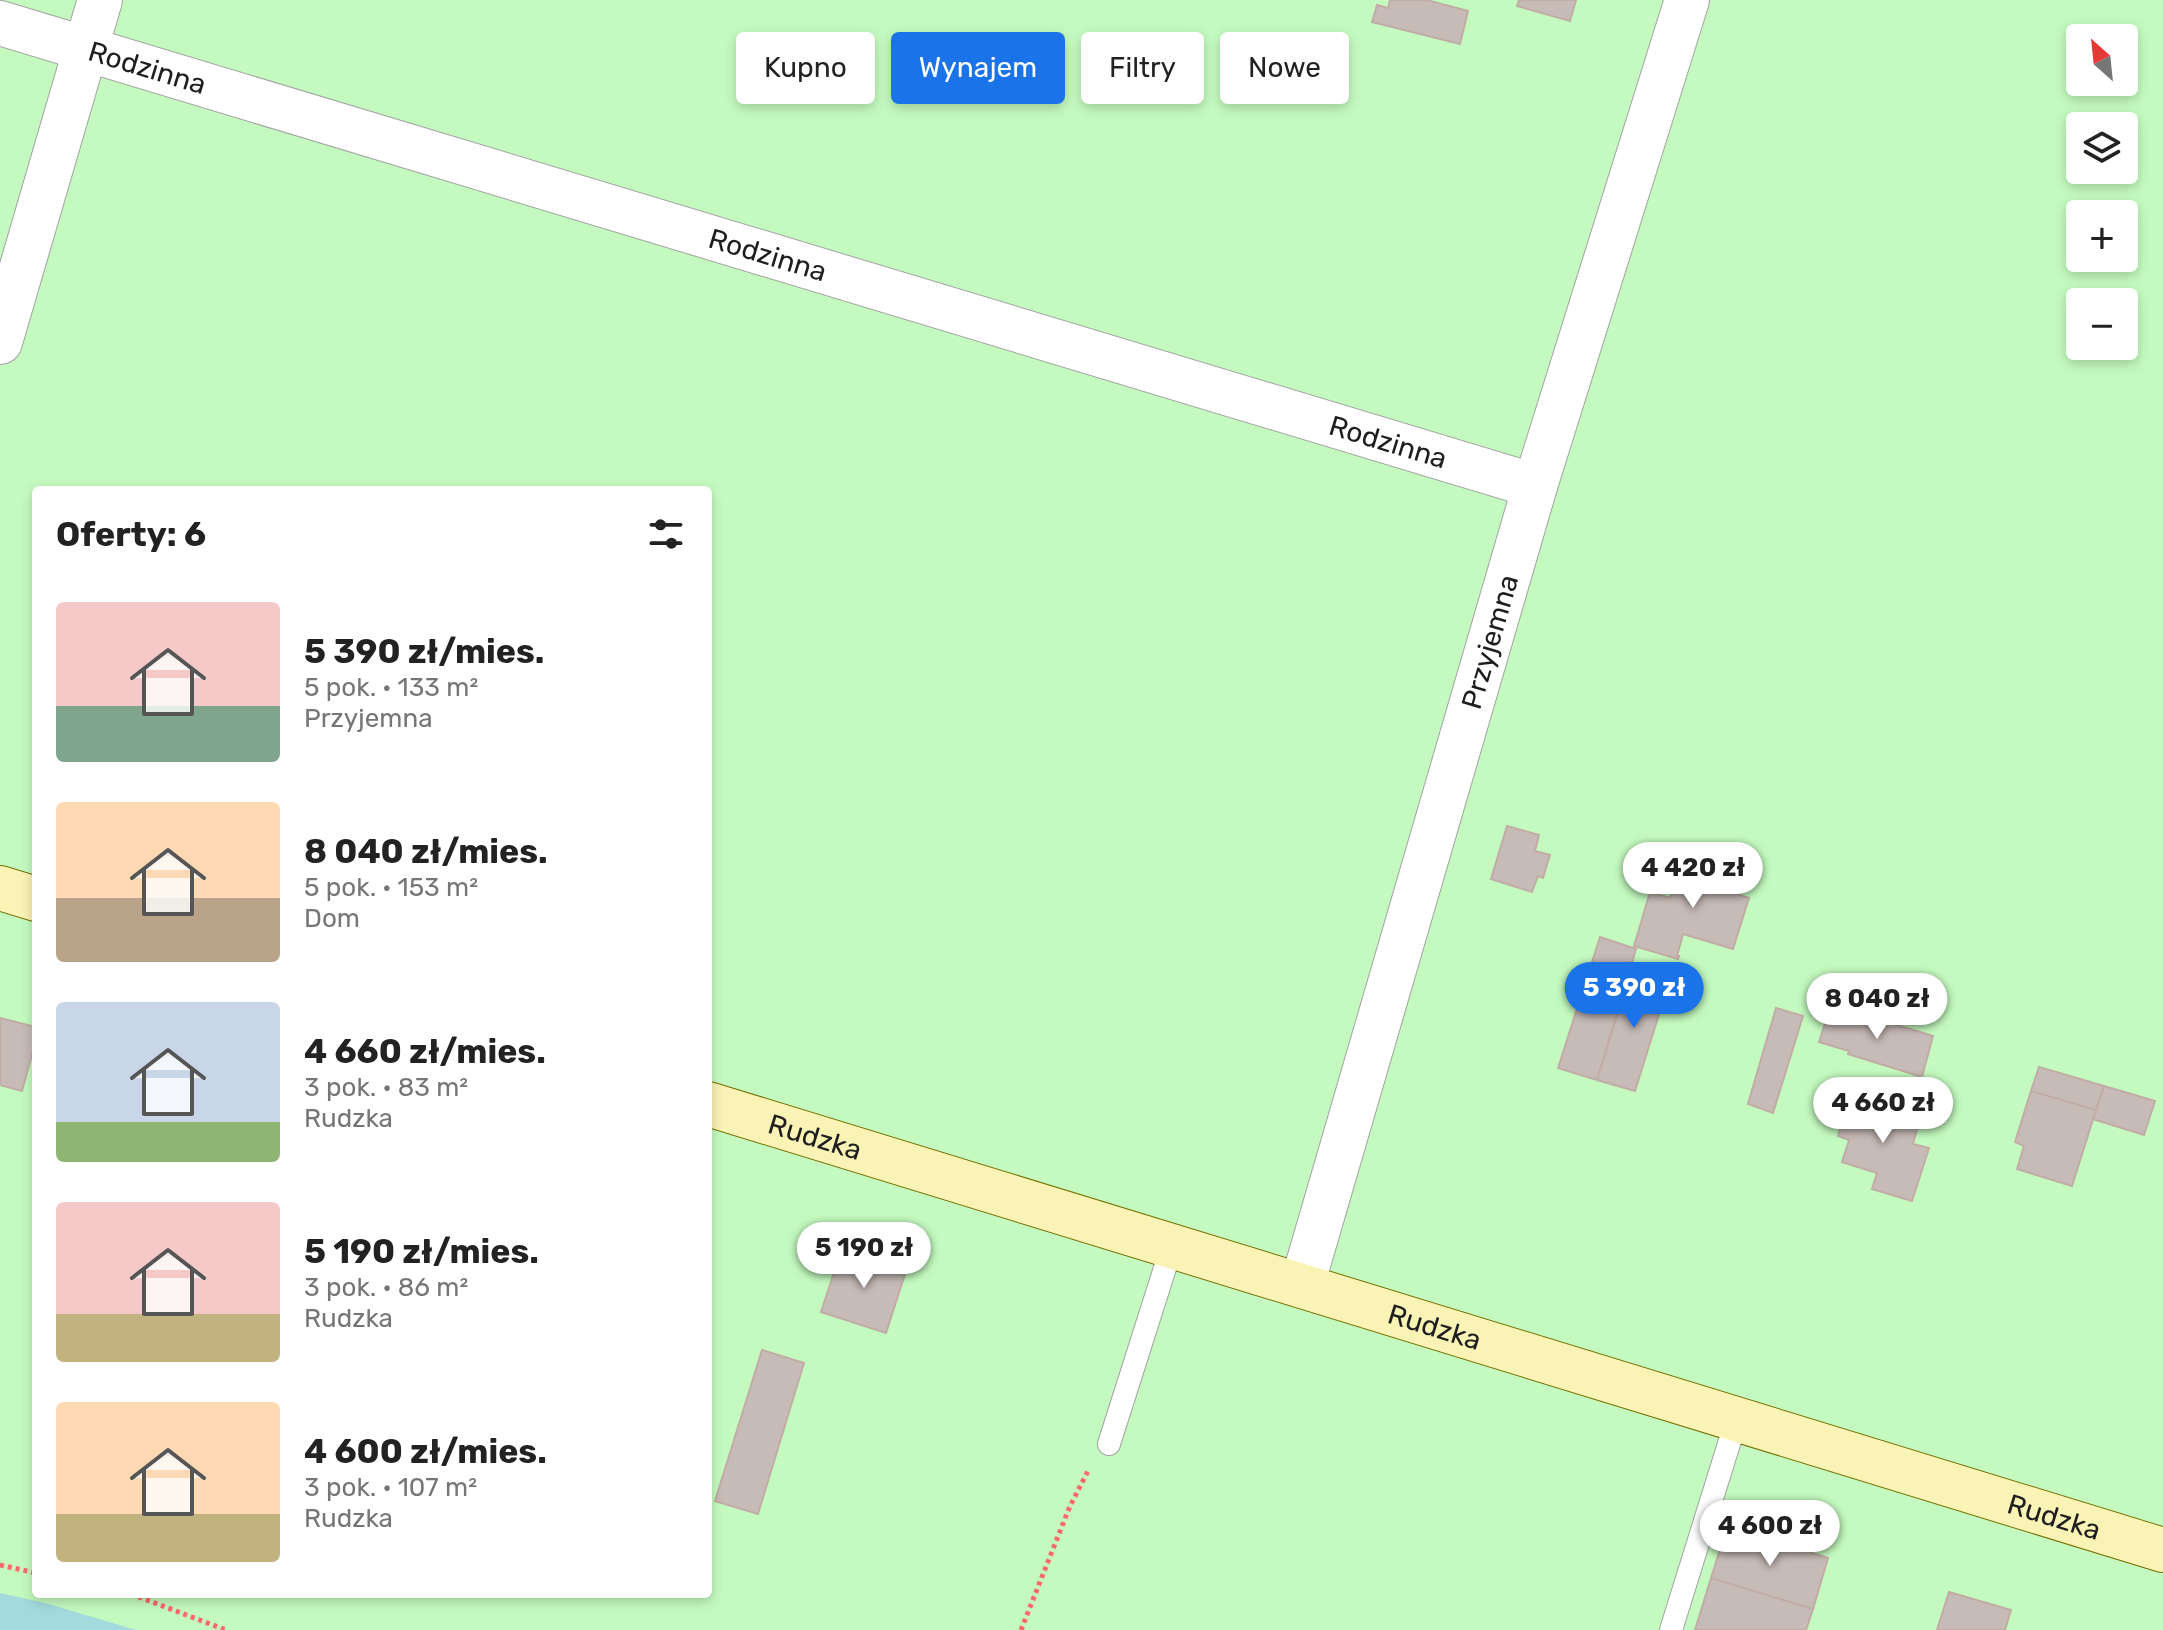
<!DOCTYPE html>
<html lang="pl">
<meta charset="utf-8">
<style>
body{margin:0;font-family:Rubik,sans-serif;background:#f6f6f6;color:#222;height:100vh;display:flex;flex-direction:column;font-size:30px;white-space:nowrap}
*{box-sizing:border-box;margin:0}
p{font-size:26px;color:#767676}
.icon{flex:none;width:44px;height:44px;fill:none;stroke:currentColor;stroke-width:2;stroke-linecap:round;stroke-linejoin:round}
.map{position:relative;flex:1;overflow:hidden}
.drawer{position:absolute;left:32px;top:486px;width:680px;height:1112px;display:flex;flex-direction:column;background:#fff;border-radius:8px;box-shadow:0 4px 12px #0003}
.drawer>*{flex:none}
.top-card{position:absolute;left:736px;top:32px;width:760px;height:72px;display:flex;gap:16px}
.needle{width:52px;rotate:333deg}
.fabs{position:absolute;left:2066px;top:24px;display:grid;gap:16px}
.fabs a{display:grid;place-items:center;width:72px;height:72px;border-radius:8px;background:#fff;box-shadow:0 4px 12px #0003;font-size:40px}
.price{position:absolute;translate:-50% -68px;padding:0 18px;border-radius:28px;background:#fff;color:#222;font-size:26px;line-height:52px;filter:drop-shadow(0 2px 4px #0008)}
.price::after{content:'';position:absolute;left:50%;top:48px;width:24px;height:18px;margin-left:-12px;background:inherit;clip-path:polygon(0 0,100% 0,50% 100%)}
.price.selected{background:#1a73e8;color:#fff}
ul{padding:0;list-style:none}
li{display:flex;align-items:center;gap:24px;height:200px;padding:0 24px}
li span{display:grid;place-items:center;flex:none;width:224px;height:160px;border-radius:8px;color:#555}
li>.icon{margin-inline-start:auto}
span .icon{width:96px;height:96px;fill:#fffc;stroke-width:1}
li b{font-size:34px}
h2{display:flex;justify-content:space-between;align-items:center;height:96px;padding:0 24px;font-size:34px}
.pill{padding:0 28px;border-radius:8px;background:#fff;box-shadow:0 4px 12px #0003;font-size:28px;line-height:72px}
.pill.selected{background:#1a73e8;color:#fff}
.map>svg:first-child{display:block}
.park{fill:#c4fabf;fill-rule:evenodd}
.water{fill:#a3dade}
.building{fill:#c7bbb7;stroke:#c1ada5;stroke-width:2}
.lines{fill:none;stroke-linecap:round;stroke-linejoin:round}
.lane-casing{stroke:#a2a2a2;stroke-width:24}
.street-casing{stroke:#a2a2a2;stroke-width:46}
.secondary-casing{stroke:#777003;stroke-width:46}
.path{stroke:#fc6770;stroke-width:5;stroke-dasharray:4 4;stroke-linecap:butt}
.lane{stroke:#fff;stroke-width:22}
.street{stroke:#fff;stroke-width:44}
.secondary{stroke:#faf3b6;stroke-width:44}
.labels{text-anchor:middle;dominant-baseline:central;stroke-width:6;stroke-linejoin:round;paint-order:stroke}
.street-label{font-size:28px;fill:#1e1e1e;stroke:#fff}
</style>
<div class="map">
<svg width="2163" height="1630" viewBox="0 0 2163 1630">
<rect width="100%" height="100%" fill="#efe9e3"/>
<path class="park" d="M0,0H2163V1630H0ZM2080,38H2124V82H2080ZM2080,126H2124V170H2080ZM2080,214H2124V258H2080ZM2080,302H2124V346H2080ZM36,490H708V1594H36Z"/>
<path class="water" d="M0,1593L45,1603L136,1630H0Z"/>
<path class="building" d="M1390,0H1427L1468,11L1460,44L1372,22L1377,5L1388,8Z
M1519,0H1576L1570,21L1517,6Z
M1507,826L1539,835L1535,851L1550,855L1543,878L1538,876L1532,892L1491,879Z
M1683,852L1728,865L1721,889L1749,898L1733,949L1683,934L1677,956H1679L1678,959L1634,946L1650,892L1670,898L1678,876L1677,875Z
M1600,937L1636,949L1597,1080L1558,1068Z
M1632,968L1670,979L1635,1091L1597,1080Z
M1831,1005L1933,1036L1922,1077L1848,1054L1849,1051L1819,1042Z
M1776,1008L1803,1016L1773,1113L1748,1104Z
M0,1018L36,1027V1040L22,1091L0,1085Z
M2039,1067L2104,1086L2096,1110L2031,1091Z
M2104,1086L2155,1101L2144,1135L2093,1119Z
M1852,1089L1886,1099L1883,1111L1919,1122L1913,1144L1929,1148L1912,1201L1872,1189L1877,1173L1842,1162L1849,1140L1838,1136Z
M2031,1091L2096,1110L2072,1186L2017,1169L2024,1146L2015,1142Z
M842,1248L907,1268L886,1333L821,1312Z
M762,1350L804,1363L758,1514L715,1501Z
M1727,1527L1828,1558L1813,1609L1711,1578Z
M1711,1578L1813,1609L1806,1630H1695Z
M1949,1592L2011,1610L2005,1630H1937Z"/>
<g class="lines">
<defs>
<path id="lane" d="M1109,1444L1172,1246
M1671,1630L1737,1418"/>
<g id="street">
<path id="s1" d="M0,23L1535,486"/>
<path d="M0,342L100,0"/>
<path id="s2" d="M1302,1285L1535,486L1687,0"/>
</g>
<g id="secondary">
<path d="M0,888L36,899"/>
<path id="s3" d="M708,1104L2163,1550"/>
</g>
</defs>
<use href="#lane" class="lane-casing"/>
<use href="#street" class="street-casing"/>
<use href="#secondary" class="secondary-casing"/>
<path class="path" d="M0,1565L36,1573
M131,1594L226,1630
M1021,1630L1070,1506L1089,1469"/>
<use href="#lane" class="lane"/>
<use href="#street" class="street"/>
<use href="#secondary" class="secondary"/>
</g>
<g class="labels">
<g class="street-label">
<text stroke="none"><textPath href="#s1" startOffset="154">Rodzinna</textPath></text>
<text stroke="none"><textPath href="#s1" startOffset="802">Rodzinna</textPath></text>
<text stroke="none"><textPath href="#s1" startOffset="1450">Rodzinna</textPath></text>
<text stroke="none"><textPath href="#s2" startOffset="670">Przyjemna</textPath></text>
<text stroke="none"><textPath href="#s3" startOffset="112">Rudzka</textPath></text>
<text stroke="none"><textPath href="#s3" startOffset="760">Rudzka</textPath></text>
<text stroke="none"><textPath href="#s3" startOffset="1408">Rudzka</textPath></text>
</g>
</g>
</svg>
<div class="fabs">
<a><svg class="needle" viewBox="-14 -14 28 28"><path d="M0-13l5 13h-10z" fill="#e53935"/><path d="M0 13l5-13h-10z" fill="#767676"/></svg></a>
<a><svg class="icon" aria-label="layers" viewBox="0 0 24 24"><path d="M12 4l9 5-9 5-9-5zM3 14l9 5 9-5"/></svg></a>
<a>+</a>
<a>−</a>
</div>
<b class="price" style="left:1693px;top:910px">4 420 zł</b>
<b class="price selected" style="left:1634px;top:1030px">5 390 zł</b>
<b class="price" style="left:1877px;top:1041px">8 040 zł</b>
<b class="price" style="left:1883px;top:1145px">4 660 zł</b>
<b class="price" style="left:864px;top:1290px">5 190 zł</b>
<b class="price" style="left:1770px;top:1568px">4 600 zł</b>
<div class="top-card">
<a class="pill">Kupno</a>
<a class="pill selected">Wynajem</a>
<a class="pill">Filtry</a>
<a class="pill">Nowe</a>
</div>
<section class="drawer">
<h2>Oferty: 6<svg class="icon" aria-label="filters" viewBox="0 0 24 24"><path d="M4 7h16M4 17h16"/><circle cx="9" cy="7" r="2"/><circle cx="15" cy="17" r="2"/></svg></h2>
<ul>
<li><span style="background:linear-gradient(#f6c9c9 65%,#7fa58c 0)"><svg class="icon" aria-label="home" viewBox="0 0 24 24"><path d="M3 11l9-7 9 7M6 9v11h12V9"/></svg></span><div><b>5 390 zł/mies.</b><p>5 pok. · 133 m²</p><p>Przyjemna</p></div></li>
<li><span style="background:linear-gradient(#ffd9b3 60%,#b9a48a 0)"><svg class="icon" aria-label="home" viewBox="0 0 24 24"><path d="M3 11l9-7 9 7M6 9v11h12V9"/></svg></span><div><b>8 040 zł/mies.</b><p>5 pok. · 153 m²</p><p>Dom</p></div></li>
<li><span style="background:linear-gradient(#c9d6e8 75%,#8fb573 0)"><svg class="icon" aria-label="home" viewBox="0 0 24 24"><path d="M3 11l9-7 9 7M6 9v11h12V9"/></svg></span><div><b>4 660 zł/mies.</b><p>3 pok. · 83 m²</p><p>Rudzka</p></div></li>
<li><span style="background:linear-gradient(#f6c9c9 70%,#c2b280 0)"><svg class="icon" aria-label="home" viewBox="0 0 24 24"><path d="M3 11l9-7 9 7M6 9v11h12V9"/></svg></span><div><b>5 190 zł/mies.</b><p>3 pok. · 86 m²</p><p>Rudzka</p></div></li>
<li><span style="background:linear-gradient(#ffd9b3 70%,#c2b280 0)"><svg class="icon" aria-label="home" viewBox="0 0 24 24"><path d="M3 11l9-7 9 7M6 9v11h12V9"/></svg></span><div><b>4 600 zł/mies.</b><p>3 pok. · 107 m²</p><p>Rudzka</p></div></li>
</ul>
</section>
</div>
